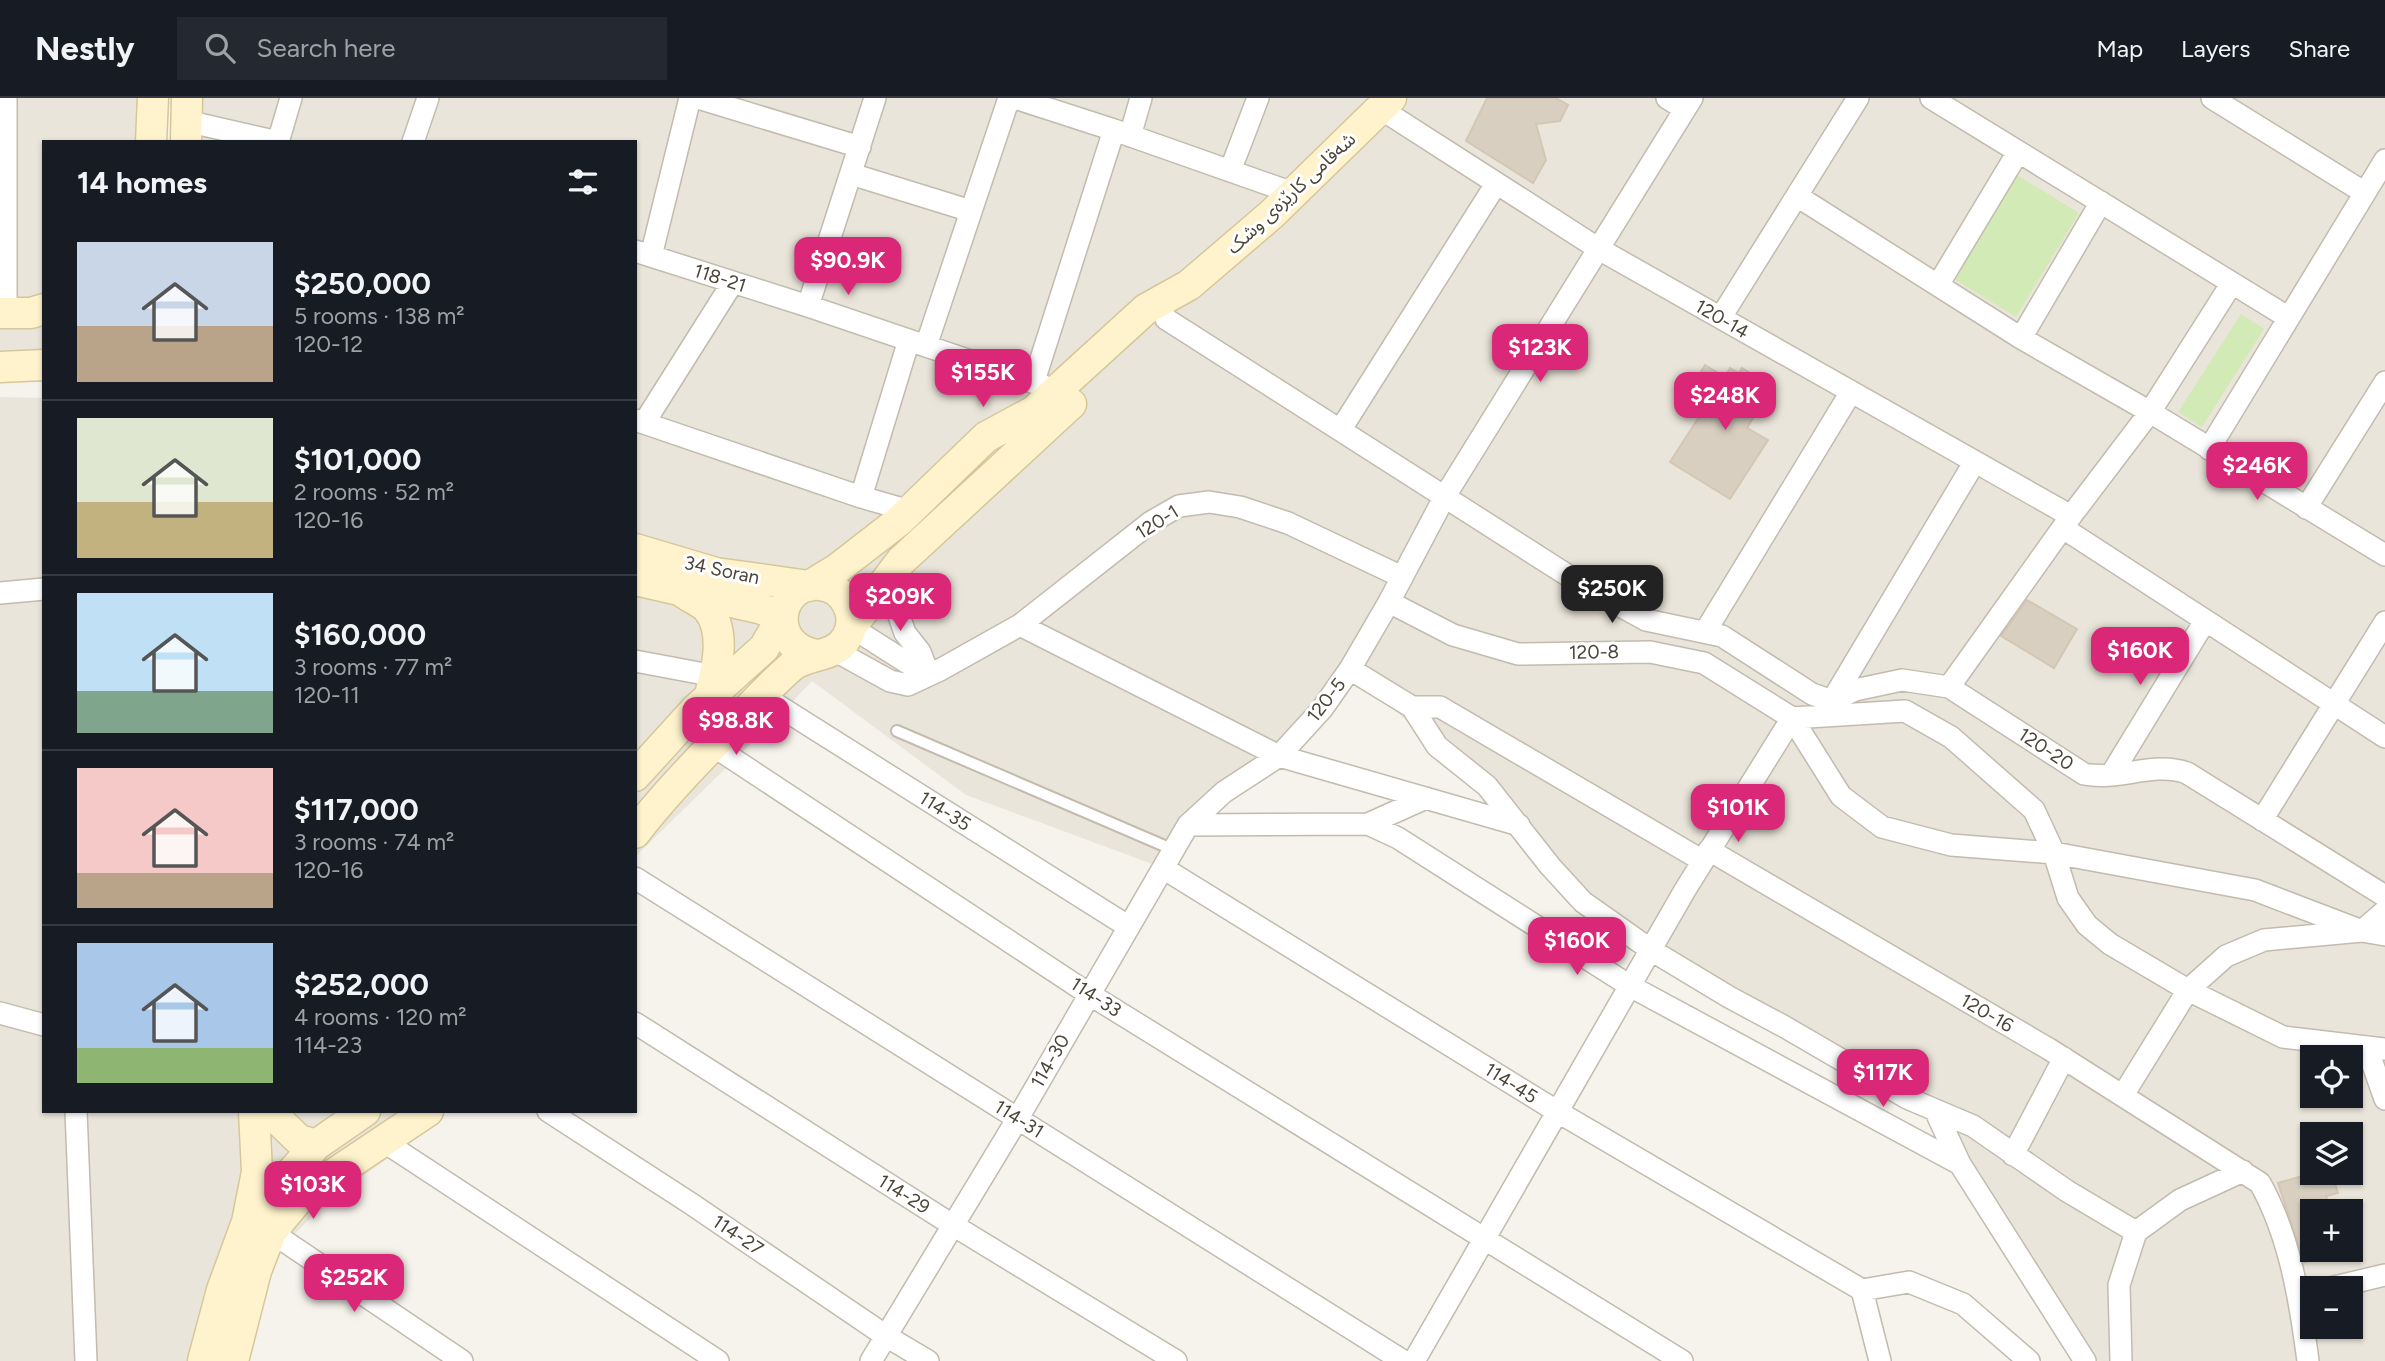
<!DOCTYPE html>
<meta charset="utf-8">
<style>
body{margin:0;font-family:Figtree,"Noto Sans Arabic",sans-serif;background:#242831;color:#f1f3f6;height:100vh;display:flex;flex-direction:column;font-size:26px;white-space:nowrap}
*{box-sizing:border-box;margin:0}
p{font-size:23px;color:#9ea1a6}
.icon{flex:none;width:38px;height:38px;fill:none;stroke:currentColor;stroke-width:2;stroke-linecap:round;stroke-linejoin:round}
.map{position:relative;flex:1;overflow:hidden}
.side{position:absolute;left:42px;top:42px;width:595px;height:973px;display:flex;flex-direction:column;background:#171b24;border-radius:0px;box-shadow:0 2px 5px #0004}
.side>*{flex:none}
.buttons{position:absolute;left:2300px;top:947px;display:grid;gap:14px}
.buttons a{display:grid;place-items:center;width:63px;height:63px;border-radius:0px;background:#171b24;box-shadow:0 2px 5px #0004;font-size:35px}
.price{position:absolute;translate:-50% -60px;padding:0 16px;border-radius:14px;background:#db2777;color:#fff;font-size:23px;line-height:46px;filter:drop-shadow(0 2px 4px #0008)}
.price::after{content:'';position:absolute;left:50%;top:42px;width:21px;height:16px;margin-left:-10px;background:inherit;clip-path:polygon(0 0,100% 0,50% 100%)}
.price.active{background:#222;color:#fff}
ul{padding:0;list-style:none}
li{display:flex;align-items:center;gap:21px;height:175px;padding:0 35px}
li+li{border-top:2px solid #363941}
li span{display:grid;place-items:center;flex:none;width:196px;height:140px;border-radius:0px;color:#555}
li>.icon{margin-inline-start:auto}
span .icon{width:84px;height:84px;fill:#fffc;stroke-width:1}
li b{font-size:30px}
h2{display:flex;justify-content:space-between;align-items:center;height:84px;padding:0 35px;font-size:30px}
header{display:flex;align-items:center;gap:42px;box-sizing:border-box;height:98px;padding:0 35px;background:#171b24;border-bottom:2px solid #363941}
header strong{font-size:33px}
nav{display:flex;gap:38px;margin-inline-start:auto;font-size:24px}
.search{width:490px;height:63px;background:#242831;display:flex;align-items:center;gap:18px;box-sizing:border-box;padding:0 24px;border-radius:0px;color:#9ea1a6;font-size:26px}
.map>svg:first-child{display:block}
.residential{fill:#eae5da;fill-rule:evenodd}
.green{fill:#d2eab5}
.building{fill:#d8cfc1;stroke:#d3c7b4;stroke-width:2}
.lines{fill:none;stroke-linecap:round;stroke-linejoin:round}
.lane-casing{stroke:#c2bbae;stroke-width:14}
.street-casing{stroke:#c2bbae;stroke-width:24}
.secondary-casing{stroke:#d6c79b;stroke-width:33}
.lane{stroke:#fff;stroke-width:10}
.street{stroke:#fff;stroke-width:21}
.secondary{stroke:#fff3cd;stroke-width:30}
.labels{text-anchor:middle;dominant-baseline:central;stroke-width:6;stroke-linejoin:round;paint-order:stroke}
.street-label{font-size:19px;fill:#4b4439;stroke:#fff}
</style>
<header>
<strong>Nestly</strong>
<div class="search"><svg class="icon" aria-label="search" viewBox="0 0 24 24"><circle cx="10" cy="10" r="6"/><path d="M15 15l6 6"/></svg>Search here</div>
<nav><a>Map</a><a>Layers</a><a>Share</a></nav>
</header>
<div class="map">
<svg width="2385" height="1263" viewBox="0 0 2385 1263">
<rect width="100%" height="100%" fill="#f6f3ec"/>
<path class="residential" d="M0,0H155L156,44H44V278L0,279Z
M187,0H2385V1263H2096L1935,1012L1651,852L1351,571L1163,770L966,697L812,583L777,620L635,759V44H187ZM2312,959H2350V998H2312ZM2312,1036H2350V1074H2312ZM2312,1113H2350V1152H2312ZM2312,1190H2350V1228H2312Z
M0,299L44,300V1013H441L388,1060L328,1103L274,1156L229,1263H0Z"/>
<path class="green" d="M2012,74L2079,115L2016,219L1949,178Z
M2241,216L2264,231L2202,329L2178,314Z"/>
<path class="building" d="M1487,0H1556L1568,7L1560,23L1536,26L1546,62L1533,85L1466,43Z
M1705,267L1725,279L1730,270L1739,275L1742,270L1772,289L1747,330L1768,342L1730,401L1670,364L1717,291L1697,280Z
M2027,502L2077,531L2054,570L2001,538Z
M2316,1074H2331L2338,1095L2326,1098L2331,1113H2312V1162L2304,1164L2278,1085Z"/>
<g class="lines">
<defs>
<path id="lane" d="M897,633L1174,752"/>
<path id="street" d="M6,0V215
M698,0L860,49
M1015,0L1114,32L1293,95
M1667,0L1685,11
M1931,0L2289,220
M2212,0L2365,95
M1381,11L1599,151L2071,418
M186,23L278,44
M1130,38L1141,0
M278,44L291,0
M413,44L428,0
M1230,73L1258,0
M851,76L971,113
M1797,98L2021,240L2150,314L2385,457
M635,153L808,208L1044,288
M651,158L690,0
M1938,187L2018,54
M808,208L875,0
M1721,219L1858,0
M1166,221L1586,489L1646,522L1722,538L1812,596L1832,603L1855,592L1902,582L1949,589L2084,676C2119,683 2153,663 2187,675L2385,798
M2021,240L2101,104
M926,248L1009,0
M1034,283L1114,32
M635,322L861,399L910,413
M644,325L733,184
M1341,331L1496,86
M2209,351L2385,62
M861,399L909,242
M2306,410L2385,284
M2063,430L2385,639
M901,464L897,512L905,535L920,554L927,572
M0,495L44,491
M1389,504L1453,537L1518,556L1650,554L1704,565L1792,620L1841,698L1882,729L1951,747L2054,755L2255,792L2362,833L2385,837
M1020,527L1279,658L1519,727
M851,529L917,571L936,573
M1705,534L1851,294
M834,552L890,583L908,587L938,573L1020,527L1151,424L1179,408L1209,404L1240,409L1288,425L1402,479
M635,563L715,578
M1350,571L1412,609L1437,648L1487,688L1550,768L1583,804L1651,852L1729,899L1785,929L1907,1000L1973,1028L2067,1093L2136,1134
M1949,589L2071,418L2150,314L2232,185
M761,597L1129,829
M1832,603L1974,365
M1412,609H1440L1703,763
M1792,620L1905,613L1951,639L2034,712L2054,755L2068,800L2087,827L2110,846L2188,892L2283,939L2385,951
M712,647L1089,896L1682,1263
M2111,677L2205,523
M2262,722L2385,524
M1368,726L1426,700
M1188,727L1368,726L1398,740L1630,888L1960,1066
M1709,752L2049,951L2260,1085C2290,1139 2300,1202 2308,1263
M1163,770L1558,1014L1862,1192
M635,780L1403,1263
M0,915L44,927
M635,925L943,1121L1176,1263
M2367,950L2385,1001
M2123,997L2188,892L2226,858L2264,842L2362,833L2385,813
M1935,1012L1960,1066L2085,1263
M76,1013L86,1263
M548,1013L690,1105L886,1238L928,1263
M383,1043L718,1263
M2013,1057L2064,960
M271,1134L462,1263
M2330,1190L2385,1177
M871,1263L1018,1020L1188,727L1224,694L1279,658L1322,611L1350,571L1389,504L1445,398L1692,0
M1414,1263L1685,792L1792,620
M1880,1263L1862,1192L1909,1184L1963,1206L2029,1263
M2121,1263L2119,1187L2136,1134L2180,1102L2243,1073"/>
<path id="secondary" d="M151,44L153,0
M186,44L187,0
M0,215H31L44,211
M0,269L44,267
M635,451L716,475L809,488L837,471L899,423L986,339L1034,313L1146,211L1189,187L1272,116L1391,0
M635,482L762,511L782,519L764,550L695,612L635,678
M684,495C691,500 701,504 707,510C727,533 717,573 709,600
M851,529L901,463L1071,306
M635,735C663,698 695,665 728,632C749,610 769,588 792,568C809,555 836,560 847,539C859,518 845,489 820,487C777,483 765,548 817,557
M269,1013L299,1042L316,1047
M247,1124L257,1074L254,1013
M203,1263L222,1192L247,1124L316,1047L365,1013
M233,1263L256,1173L271,1134L301,1098L428,1013"/>
</defs>
<use href="#lane" class="lane-casing"/>
<use href="#street" class="street-casing"/>
<use href="#secondary" class="secondary-casing"/>
<use href="#lane" class="lane"/>
<use href="#street" class="street"/>
<use href="#secondary" class="secondary"/>
</g>
<g class="labels">
<g class="street-label">
<text transform="translate(1291 95) rotate(-43)">شەقامی کارێزەی وشک</text>
<text transform="translate(720 180) rotate(18)">118-21</text>
<text transform="translate(1722 221) rotate(30)">120-14</text>
<text transform="translate(1157 424) rotate(-32)">120-1</text>
<text transform="translate(722 472) rotate(12)">34 Soran</text>
<text transform="translate(1594 554) rotate(-1)">120-8</text>
<text transform="translate(1326 602) rotate(-52)">120-5</text>
<text transform="translate(2046 651) rotate(33)">120-20</text>
<text transform="translate(945 713) rotate(32)">114-35</text>
<text transform="translate(1096 899) rotate(33)">114-33</text>
<text transform="translate(1987 915) rotate(30)">120-16</text>
<text transform="translate(1050 963) rotate(-60)">114-30</text>
<text transform="translate(1511 985) rotate(32)">114-45</text>
<text transform="translate(1019 1021) rotate(32)">114-31</text>
<text transform="translate(904 1096) rotate(32)">114-29</text>
<text transform="translate(738 1137) rotate(34)">114-27</text>
</g>
</g>
</svg>
<div class="buttons">
<a><svg class="icon" aria-label="locate" viewBox="0 0 24 24"><circle cx="12" cy="12" r="6"/><path d="M12 2v4M12 18v4M2 12h4M18 12h4"/></svg></a>
<a><svg class="icon" aria-label="layers" viewBox="0 0 24 24"><path d="M12 4l9 5-9 5-9-5zM3 14l9 5 9-5"/></svg></a>
<a>+</a>
<a>−</a>
</div>
<b class="price" style="left:848px;top:199px">$90.9K</b>
<b class="price" style="left:1540px;top:286px">$123K</b>
<b class="price" style="left:983px;top:311px">$155K</b>
<b class="price" style="left:1725px;top:334px">$248K</b>
<b class="price" style="left:2257px;top:404px">$246K</b>
<b class="price active" style="left:1612px;top:527px">$250K</b>
<b class="price" style="left:900px;top:535px">$209K</b>
<b class="price" style="left:2140px;top:589px">$160K</b>
<b class="price" style="left:736px;top:659px">$98.8K</b>
<b class="price" style="left:1738px;top:746px">$101K</b>
<b class="price" style="left:1577px;top:879px">$160K</b>
<b class="price" style="left:1883px;top:1011px">$117K</b>
<b class="price" style="left:313px;top:1123px">$103K</b>
<b class="price" style="left:354px;top:1216px">$252K</b>
<section class="side">
<h2>14 homes<svg class="icon" aria-label="filters" viewBox="0 0 24 24"><path d="M4 7h16M4 17h16"/><circle cx="9" cy="7" r="2"/><circle cx="15" cy="17" r="2"/></svg></h2>
<ul>
<li><span style="background:linear-gradient(#c9d6e8 60%,#b9a48a 0)"><svg class="icon" aria-label="home" viewBox="0 0 24 24"><path d="M3 11l9-7 9 7M6 9v11h12V9"/></svg></span><div><b>$250,000</b><p>5 rooms · 138 m²</p><p>120-12</p></div></li>
<li><span style="background:linear-gradient(#dfe7d0 60%,#c2b280 0)"><svg class="icon" aria-label="home" viewBox="0 0 24 24"><path d="M3 11l9-7 9 7M6 9v11h12V9"/></svg></span><div><b>$101,000</b><p>2 rooms · 52 m²</p><p>120-16</p></div></li>
<li><span style="background:linear-gradient(#bfe0f5 70%,#7fa58c 0)"><svg class="icon" aria-label="home" viewBox="0 0 24 24"><path d="M3 11l9-7 9 7M6 9v11h12V9"/></svg></span><div><b>$160,000</b><p>3 rooms · 77 m²</p><p>120-11</p></div></li>
<li><span style="background:linear-gradient(#f6c9c9 75%,#b9a48a 0)"><svg class="icon" aria-label="home" viewBox="0 0 24 24"><path d="M3 11l9-7 9 7M6 9v11h12V9"/></svg></span><div><b>$117,000</b><p>3 rooms · 74 m²</p><p>120-16</p></div></li>
<li><span style="background:linear-gradient(#a9c7e8 75%,#8fb573 0)"><svg class="icon" aria-label="home" viewBox="0 0 24 24"><path d="M3 11l9-7 9 7M6 9v11h12V9"/></svg></span><div><b>$252,000</b><p>4 rooms · 120 m²</p><p>114-23</p></div></li>
</ul>
</section>
</div>
